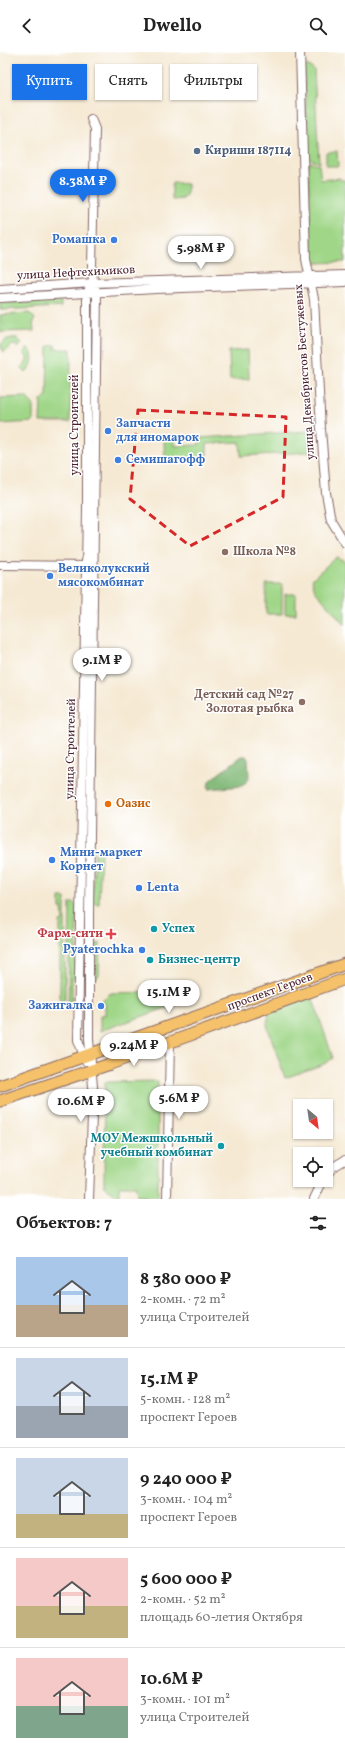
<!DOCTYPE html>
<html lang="ru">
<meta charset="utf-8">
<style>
body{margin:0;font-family:Vollkorn,serif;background:#f6f6f6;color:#222;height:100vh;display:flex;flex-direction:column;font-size:15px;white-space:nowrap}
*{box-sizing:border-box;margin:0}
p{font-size:13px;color:#767676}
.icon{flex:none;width:22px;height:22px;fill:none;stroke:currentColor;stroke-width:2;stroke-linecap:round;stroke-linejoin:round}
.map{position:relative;height:1147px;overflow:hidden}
.panel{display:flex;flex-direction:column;background:#fff;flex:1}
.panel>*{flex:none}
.guide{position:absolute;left:12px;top:12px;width:321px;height:36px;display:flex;gap:8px}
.needle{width:26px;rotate:151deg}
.fabs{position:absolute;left:293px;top:1047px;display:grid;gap:8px}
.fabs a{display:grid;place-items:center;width:40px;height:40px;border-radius:0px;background:#fff;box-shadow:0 1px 3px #0004;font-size:20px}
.price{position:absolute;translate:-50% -34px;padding:0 9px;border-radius:14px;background:#fff;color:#222;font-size:13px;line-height:26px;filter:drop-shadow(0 1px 2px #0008)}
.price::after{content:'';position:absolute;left:50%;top:24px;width:12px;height:9px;margin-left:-6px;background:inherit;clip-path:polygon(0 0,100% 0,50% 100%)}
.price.current{background:#1a73e8;color:#fff}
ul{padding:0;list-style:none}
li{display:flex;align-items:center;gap:12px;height:100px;padding:0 16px}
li+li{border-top:1px solid #e0e0e0}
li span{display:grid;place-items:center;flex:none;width:112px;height:80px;border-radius:0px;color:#555}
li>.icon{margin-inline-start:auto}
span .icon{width:48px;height:48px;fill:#fffc;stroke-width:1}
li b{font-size:17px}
h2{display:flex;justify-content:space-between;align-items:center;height:48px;padding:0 16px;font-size:17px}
.chip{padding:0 14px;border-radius:0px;background:#fff;box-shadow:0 1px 3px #0004;font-size:14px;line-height:36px}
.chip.current{background:#1a73e8;color:#fff}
header{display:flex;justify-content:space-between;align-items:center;height:52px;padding:0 16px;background:#fff;font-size:18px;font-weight:700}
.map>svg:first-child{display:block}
.green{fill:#9fd687;stroke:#747a59}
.forest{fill:#7fb774;stroke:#646b50}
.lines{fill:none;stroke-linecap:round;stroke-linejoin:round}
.minor-casing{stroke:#866666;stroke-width:10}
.major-casing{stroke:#866666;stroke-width:13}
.minor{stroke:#fff;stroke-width:8}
.major{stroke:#f5c16b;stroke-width:11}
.marked{fill:none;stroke:#d62828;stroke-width:3;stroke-dasharray:8 5;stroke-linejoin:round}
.service-dot{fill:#5c6f8a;stroke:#fff;stroke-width:1.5}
.shop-dot{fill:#3f7fe0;stroke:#fff;stroke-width:1.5}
.education-dot{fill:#8d6e63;stroke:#fff;stroke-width:1.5}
.food-dot{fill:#e8710a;stroke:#fff;stroke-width:1.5}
.culture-dot{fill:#0f9aa8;stroke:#fff;stroke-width:1.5}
.health-dot{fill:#e0444e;stroke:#fff;stroke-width:1.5}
.labels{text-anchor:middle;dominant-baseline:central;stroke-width:3;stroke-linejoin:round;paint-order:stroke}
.service-label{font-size:12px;font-weight:bold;fill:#4e5e75;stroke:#fff;text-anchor:start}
.shop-label{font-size:12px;font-weight:bold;fill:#366cbe;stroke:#fff;text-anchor:start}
.street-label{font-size:12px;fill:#4a1f2b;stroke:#fff}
.education-label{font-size:12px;font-weight:bold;fill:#785e54;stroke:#fff;text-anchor:start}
.food-label{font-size:12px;font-weight:bold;fill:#c56008;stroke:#fff;text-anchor:start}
.culture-label{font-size:12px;font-weight:bold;fill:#0d838f;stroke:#fff;text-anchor:start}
.health-label{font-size:12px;font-weight:bold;fill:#be3a42;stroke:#fff;text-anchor:end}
</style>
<header><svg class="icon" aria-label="back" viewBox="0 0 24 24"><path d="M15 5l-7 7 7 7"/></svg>Dwello<svg class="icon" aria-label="search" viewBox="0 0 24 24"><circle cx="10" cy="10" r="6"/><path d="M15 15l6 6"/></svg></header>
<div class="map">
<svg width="345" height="1147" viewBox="0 0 345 1147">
<rect width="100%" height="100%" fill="#fff"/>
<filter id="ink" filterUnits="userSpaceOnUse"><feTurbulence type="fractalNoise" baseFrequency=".025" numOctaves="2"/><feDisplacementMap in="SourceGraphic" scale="8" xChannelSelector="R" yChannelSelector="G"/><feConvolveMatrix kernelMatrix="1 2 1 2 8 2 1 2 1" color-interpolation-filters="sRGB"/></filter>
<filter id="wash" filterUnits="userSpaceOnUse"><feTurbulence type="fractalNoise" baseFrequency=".012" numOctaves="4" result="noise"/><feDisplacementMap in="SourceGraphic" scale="16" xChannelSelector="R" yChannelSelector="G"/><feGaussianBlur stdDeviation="0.9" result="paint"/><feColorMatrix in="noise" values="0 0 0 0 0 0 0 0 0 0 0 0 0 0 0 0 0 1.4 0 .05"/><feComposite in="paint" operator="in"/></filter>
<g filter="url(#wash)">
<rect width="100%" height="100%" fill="#f5e9d3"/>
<path class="green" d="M307,13L314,18L319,111L308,106L304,16Z
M337,99L338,114H326V100Z
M308,109L319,113L321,128L340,126V128H345V210L314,211L312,209Z
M172,131L187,132V141L183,147L172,148Z
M61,249V255L0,258V251Z
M27,261L31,262L35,267L33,270L34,279L0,280V263Z
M12,286H17L22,291L18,296L15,293H12L4,300L0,293L5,288Z
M55,293V297H71L70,370H40L41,348L47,345L48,294Z
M28,296C36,304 33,313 26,321L21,316L27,309V305L23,301Z
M248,298L249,327L230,328L229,299Z
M26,345L33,352V370L0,372V346Z
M309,379L310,400L241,404L240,390L207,392V406L165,409L164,389L175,387V394L199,393V386Z
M336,505L345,509V573L315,539L312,527Z
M266,532H282V562H266Z
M285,542H296V562H285Z
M101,797L99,852H95L92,849L95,800Z
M60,846H65V948H60V870L63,869L62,856H60Z
M70,851H74L77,854L76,921L72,928V957H68Z
M100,891L99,923L95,928L93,923L92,894Z
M194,939L198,945L100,979V963H105V952L102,951V948L111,941Z
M312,944L333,1006L324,1012L285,1026L267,973L269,960Z
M158,1029V1145L137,1144L136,1134H119V1144L115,1143L104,1133L105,1030Z"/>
<path class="forest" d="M242,704H246L248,707L249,727L242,734L208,737L209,729Z"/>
</g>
<g filter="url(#ink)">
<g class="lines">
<defs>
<path id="minor" d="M300,0L306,207L314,247L321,377L326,441L331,468L345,491
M0,237L93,231L345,223
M0,246L156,237L345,230
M0,513L89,514
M86,1009L78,988L87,457V241L93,231
M326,1124L333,1115L345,1108
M89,1147L93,1035L89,987V861L97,240L93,231L92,214L95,77L91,67
M167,1147L170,989
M314,1147L323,1128"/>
<path id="major" d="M0,1034L345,912
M0,1049L110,1012L345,927"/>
</defs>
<use href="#minor" class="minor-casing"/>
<use href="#major" class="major-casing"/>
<use href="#minor" class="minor"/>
<use href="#major" class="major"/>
</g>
</g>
<path class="marked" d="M138,358L286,365L283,445L190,494L130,447Z"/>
<circle class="service-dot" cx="197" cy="99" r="4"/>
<g class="shop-dot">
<circle cx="114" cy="188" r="4"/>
<circle cx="108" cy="379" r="4"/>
<circle cx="118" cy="408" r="4"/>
<circle cx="50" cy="524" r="4"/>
<circle cx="52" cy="808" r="4"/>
<circle cx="139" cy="836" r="4"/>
<circle cx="142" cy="898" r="4"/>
<circle cx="101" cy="954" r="4"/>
</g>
<g class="education-dot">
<circle cx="225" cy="500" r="4"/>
<circle cx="302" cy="650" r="4"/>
</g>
<circle class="food-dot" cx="108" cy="752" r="4"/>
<g class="culture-dot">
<circle cx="154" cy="877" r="4"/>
<circle cx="150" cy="908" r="4"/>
<circle cx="221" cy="1094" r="4"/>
</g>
<path class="health-dot" d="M109 876h4v4h4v4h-4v4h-4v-4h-4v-4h4z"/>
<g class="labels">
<g class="service-label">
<text x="205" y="99">Кириши 187114</text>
</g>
<g class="shop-label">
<text x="106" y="188" text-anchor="end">Ромашка</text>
<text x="116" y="372">Запчасти<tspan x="116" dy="14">для иномарок</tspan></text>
<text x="126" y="408">Семишагофф</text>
<text x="58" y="517">Великолукский<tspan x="58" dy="14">мясокомбинат</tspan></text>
<text x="60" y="801">Мини-маркет<tspan x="60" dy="14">Корнет</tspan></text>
<text x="147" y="836">Lenta</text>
<text x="134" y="898" text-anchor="end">Pyaterochka</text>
<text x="93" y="954" text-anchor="end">Зажигалка</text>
</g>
<g class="street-label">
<text transform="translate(76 221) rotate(-3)">улица Нефтехимиков</text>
<text transform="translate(305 320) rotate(-94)">улица Декабристов Бестужевых</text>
<text transform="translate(75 373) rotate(-90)">улица Строителей</text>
<text transform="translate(71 697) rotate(-89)">улица Строителей</text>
<text transform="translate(270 940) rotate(-20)">проспект Героев</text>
</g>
<g class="education-label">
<text x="233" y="500">Школа №8</text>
<text x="294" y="643" text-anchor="end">Детский сад №27<tspan x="294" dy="14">Золотая рыбка</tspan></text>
</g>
<g class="food-label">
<text x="116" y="752">Оазис</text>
</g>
<g class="culture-label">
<text x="162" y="877">Успех</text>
<text x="158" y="908">Бизнес-центр</text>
<text x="213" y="1087" text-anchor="end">МОУ Межшкольный<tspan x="213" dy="14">учебный комбинат</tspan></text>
</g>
<g class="health-label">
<text x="103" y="882">Фарм-сити</text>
</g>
</g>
</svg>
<div class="fabs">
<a><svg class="needle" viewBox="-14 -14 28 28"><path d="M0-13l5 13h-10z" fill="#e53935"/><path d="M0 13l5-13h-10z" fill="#767676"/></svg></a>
<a><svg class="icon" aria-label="locate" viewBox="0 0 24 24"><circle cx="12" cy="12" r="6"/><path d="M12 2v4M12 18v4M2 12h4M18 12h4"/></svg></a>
</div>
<b class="price current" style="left:83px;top:151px">8.38M ₽</b>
<b class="price" style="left:201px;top:218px">5.98M ₽</b>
<b class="price" style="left:102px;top:630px">9.1M ₽</b>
<b class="price" style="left:169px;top:962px">15.1M ₽</b>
<b class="price" style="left:134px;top:1015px">9.24M ₽</b>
<b class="price" style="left:179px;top:1068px">5.6M ₽</b>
<b class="price" style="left:81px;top:1071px">10.6M ₽</b>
<div class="guide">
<a class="chip current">Купить</a>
<a class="chip">Снять</a>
<a class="chip">Фильтры</a>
</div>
</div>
<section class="panel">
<h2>Объектов: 7<svg class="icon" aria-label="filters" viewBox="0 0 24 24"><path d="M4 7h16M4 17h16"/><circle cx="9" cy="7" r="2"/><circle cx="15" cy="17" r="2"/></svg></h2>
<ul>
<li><span style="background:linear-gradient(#a9c7e8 60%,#b9a48a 0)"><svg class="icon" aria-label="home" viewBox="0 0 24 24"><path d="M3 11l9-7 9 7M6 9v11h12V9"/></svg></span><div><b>8 380 000 ₽</b><p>2-комн. · 72 m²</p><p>улица Строителей</p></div></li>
<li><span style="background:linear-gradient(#c9d6e8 60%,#9aa5b1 0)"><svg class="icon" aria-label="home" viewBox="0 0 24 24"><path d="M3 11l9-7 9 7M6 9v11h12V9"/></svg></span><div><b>15.1M ₽</b><p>5-комн. · 128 m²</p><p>проспект Героев</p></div></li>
<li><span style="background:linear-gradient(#c9d6e8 70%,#c2b280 0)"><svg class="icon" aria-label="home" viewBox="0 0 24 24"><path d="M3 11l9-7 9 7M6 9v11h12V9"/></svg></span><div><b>9 240 000 ₽</b><p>3-комн. · 104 m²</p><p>проспект Героев</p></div></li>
<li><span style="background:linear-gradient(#f6c9c9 60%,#c2b280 0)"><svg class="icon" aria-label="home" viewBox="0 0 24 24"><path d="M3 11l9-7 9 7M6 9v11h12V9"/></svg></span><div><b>5 600 000 ₽</b><p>2-комн. · 52 m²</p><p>площадь 60-летия Октября</p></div></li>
<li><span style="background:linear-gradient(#f6c9c9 60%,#7fa58c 0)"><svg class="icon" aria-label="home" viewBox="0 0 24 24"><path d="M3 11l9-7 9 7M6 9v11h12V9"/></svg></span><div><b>10.6M ₽</b><p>3-комн. · 101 m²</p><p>улица Строителей</p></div></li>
</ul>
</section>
